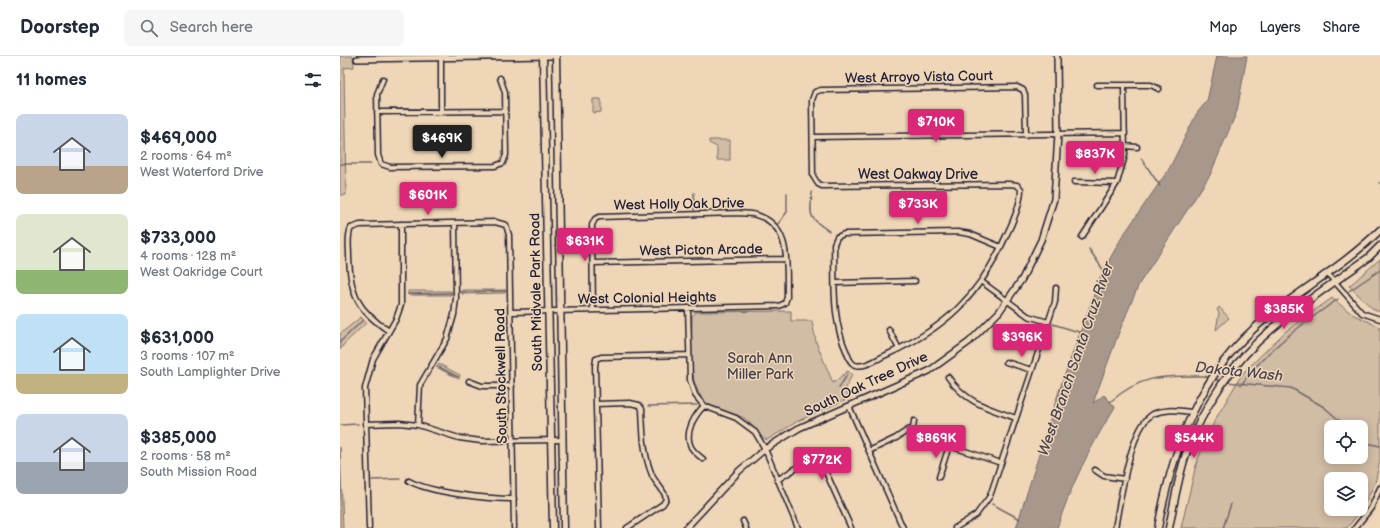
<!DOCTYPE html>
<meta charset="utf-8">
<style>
body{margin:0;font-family:"Balsamiq Sans",sans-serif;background:#f6f6f7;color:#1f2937;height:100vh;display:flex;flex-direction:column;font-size:15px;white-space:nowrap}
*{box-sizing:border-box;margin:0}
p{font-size:13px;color:#747a83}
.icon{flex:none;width:22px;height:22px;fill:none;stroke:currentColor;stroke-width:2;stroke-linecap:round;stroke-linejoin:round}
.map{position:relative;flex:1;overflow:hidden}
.details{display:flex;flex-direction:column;background:#fff;width:340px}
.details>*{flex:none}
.tools{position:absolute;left:984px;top:364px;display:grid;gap:8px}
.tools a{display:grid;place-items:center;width:44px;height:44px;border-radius:8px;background:#fff;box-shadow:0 2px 10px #0003;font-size:20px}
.price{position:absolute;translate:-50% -34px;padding:0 9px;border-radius:4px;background:#db2777;color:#fff;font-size:13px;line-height:26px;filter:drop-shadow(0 1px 2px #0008)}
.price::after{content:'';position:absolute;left:50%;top:24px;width:12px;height:9px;margin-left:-6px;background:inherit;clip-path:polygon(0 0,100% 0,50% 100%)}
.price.active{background:#222;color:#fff}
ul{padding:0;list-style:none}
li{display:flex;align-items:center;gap:12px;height:100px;padding:0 16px}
li span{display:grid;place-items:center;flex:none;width:112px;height:80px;border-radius:8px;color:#555}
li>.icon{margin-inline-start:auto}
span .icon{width:48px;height:48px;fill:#fffc;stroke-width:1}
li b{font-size:17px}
h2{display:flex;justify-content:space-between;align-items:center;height:48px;padding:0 16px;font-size:17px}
header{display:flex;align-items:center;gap:24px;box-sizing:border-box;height:56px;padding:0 20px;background:#fff;border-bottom:1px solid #e0e1e3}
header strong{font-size:19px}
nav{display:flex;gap:22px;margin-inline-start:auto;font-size:14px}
.search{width:280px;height:36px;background:#f6f6f7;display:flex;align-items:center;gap:10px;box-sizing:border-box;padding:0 14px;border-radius:8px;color:#747a83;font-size:15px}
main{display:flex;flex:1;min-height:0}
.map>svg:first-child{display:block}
.green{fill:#d1bca4;stroke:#7a6f70;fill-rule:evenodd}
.water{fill:#a8988c;stroke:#72696c}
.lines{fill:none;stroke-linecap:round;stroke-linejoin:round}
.stream{stroke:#72696c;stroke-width:1.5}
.minor-casing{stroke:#22223b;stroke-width:7}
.tertiary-casing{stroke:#22223b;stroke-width:8}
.secondary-casing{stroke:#22223b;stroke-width:9}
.minor{stroke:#eed6b6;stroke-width:4}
.tertiary{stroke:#eed6b6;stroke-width:5}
.secondary{stroke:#eed6b6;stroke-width:6}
.labels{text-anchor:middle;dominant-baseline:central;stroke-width:3;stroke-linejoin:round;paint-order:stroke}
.street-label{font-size:14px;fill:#22223b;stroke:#eed6b6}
.park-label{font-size:14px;fill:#454150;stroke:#eed6b6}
.water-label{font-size:15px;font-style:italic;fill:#4a4553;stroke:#eed6b6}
</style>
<header>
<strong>Doorstep</strong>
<div class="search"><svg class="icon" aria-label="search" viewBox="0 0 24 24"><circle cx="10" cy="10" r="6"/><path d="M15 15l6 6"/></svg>Search here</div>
<nav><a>Map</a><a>Layers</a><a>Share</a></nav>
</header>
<main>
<section class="details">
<h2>11 homes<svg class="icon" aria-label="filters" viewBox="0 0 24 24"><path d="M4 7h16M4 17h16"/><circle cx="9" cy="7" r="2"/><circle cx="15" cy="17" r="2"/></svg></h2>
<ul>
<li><span style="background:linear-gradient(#c9d6e8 65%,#b9a48a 0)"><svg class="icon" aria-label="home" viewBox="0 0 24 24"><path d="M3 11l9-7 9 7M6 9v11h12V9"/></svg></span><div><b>$469,000</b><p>2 rooms · 64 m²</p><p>West Waterford Drive</p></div></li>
<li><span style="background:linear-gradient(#dfe7d0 70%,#8fb573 0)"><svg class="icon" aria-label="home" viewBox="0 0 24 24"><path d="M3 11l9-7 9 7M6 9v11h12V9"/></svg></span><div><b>$733,000</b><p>4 rooms · 128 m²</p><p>West Oakridge Court</p></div></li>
<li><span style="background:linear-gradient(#bfe0f5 75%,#c2b280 0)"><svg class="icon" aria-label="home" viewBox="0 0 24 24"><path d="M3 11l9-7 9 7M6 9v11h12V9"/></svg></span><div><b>$631,000</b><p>3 rooms · 107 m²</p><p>South Lamplighter Drive</p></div></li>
<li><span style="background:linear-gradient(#c9d6e8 60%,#9aa5b1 0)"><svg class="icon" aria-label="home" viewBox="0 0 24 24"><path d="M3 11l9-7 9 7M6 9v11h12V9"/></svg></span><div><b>$385,000</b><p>2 rooms · 58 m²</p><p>South Mission Road</p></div></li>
</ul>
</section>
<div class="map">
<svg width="1040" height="472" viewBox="0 0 1040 472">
<rect width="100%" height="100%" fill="#eed6b6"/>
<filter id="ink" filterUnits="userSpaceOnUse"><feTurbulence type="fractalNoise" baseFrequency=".025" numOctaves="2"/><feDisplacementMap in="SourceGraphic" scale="8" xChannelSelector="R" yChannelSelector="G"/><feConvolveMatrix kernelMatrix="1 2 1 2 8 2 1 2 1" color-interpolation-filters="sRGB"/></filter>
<g filter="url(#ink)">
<path class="green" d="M0,0H13L14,11L4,12L6,139H0Z
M253,43H261V56L253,57Z
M369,84H390V104H377V91L369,87Z
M1040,203V256L1033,253L1009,230Z
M122,234H166L165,237L122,238Z
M68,235H111V239H68Z
M992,242L1012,258L1040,271V404L1035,427L1022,453L1007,472H841L857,405L875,364L902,318L946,275ZM991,371H1021V401H991ZM991,423H1021V453H991Z
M879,251L889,262L876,274L879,257L877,254Z
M451,255V265H472L476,286L493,327L508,315L512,319L505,334L509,342L458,365L427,384C417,380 412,366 402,361C391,356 378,356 368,348C345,330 352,286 352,260L356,256Z
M21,261L26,267L4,288L0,294V278Z
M99,308L120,319L119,323L96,311Z
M0,391L3,472H0Z"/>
<path class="water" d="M877,0H907L897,55L870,119L799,228L779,276L753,347L764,339L775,351C751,389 731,429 717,472H676L719,335L761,219L782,181L829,113L857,57L867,45Z"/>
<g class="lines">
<path class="stream" d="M801,102L820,130
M0,108H31
M1039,127H1040
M472,136C470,161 468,161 489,175
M354,137V154
M438,168L447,156V137
M749,193L764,215
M1009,235L1040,214
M120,236L165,235
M68,238L112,237
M713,268L742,277
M0,286L23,264
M99,311L118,321
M874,323L882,325
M886,326L951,332L984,351L1007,371
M901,329C927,293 961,269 998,243
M499,332L507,319
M770,346C802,318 824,320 864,320L871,322
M308,350L357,349
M0,369L18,368
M1021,383L1026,387L1040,390
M32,424L60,423
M652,448L680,463
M883,472L891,448"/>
<defs>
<path id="minor" d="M101,2V56
M160,22L165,36L166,99L163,107
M757,29H811L819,33
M683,34L685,39L686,79
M475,36L472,44L473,120L478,128L482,130L669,128L677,129L681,133C681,148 673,166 666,180C640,239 606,272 546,299C537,303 525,312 515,309
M475,36L481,34L677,31L683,34
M37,56L165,55
M473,81L785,77
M785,90L797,91
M41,108L50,111L155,110L163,107
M41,108L38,99L37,38L43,23
M734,126L777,127
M166,169L169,179L174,472
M11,172L20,169L155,166L166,169
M11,172C7,180 9,191 9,200C10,238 17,254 49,275
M497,181L504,178L618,176L630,178L661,191
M497,181L494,188C495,225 491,263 507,297C509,302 510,307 515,309
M742,181L777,127L785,99L784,30
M253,207L446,203
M988,218L1022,257L1040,263
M642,226L688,260L708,266
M495,227L575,225
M348,252L350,324L355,339L364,350L396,362L415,376L425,393L458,472
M171,256L439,250L445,247L447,241C446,212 453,169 416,159C410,157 404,158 398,157L259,161L255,163L252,169L253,254
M549,274L559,293
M256,303L255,310L259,472
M256,303L261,301L349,299
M666,306L692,314
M608,321C626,347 648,352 676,362
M129,325L142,330H172
M256,348L290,347L299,349
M299,349L302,353C303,376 303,397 312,419C315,427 325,434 326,443
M509,350L563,472
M25,368L59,367L78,369L119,382L141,385L221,384
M78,369L80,329L107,283L114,259L116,242L115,167
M573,373L574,365
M529,395L556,382L568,374L573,373L595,385L661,407
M363,403C359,400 354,396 351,391C344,377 354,360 364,350
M755,414L764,420L785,423
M599,421L609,390
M437,424L471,403H480L511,472
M69,425C91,437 148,443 174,443
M403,465L406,472
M29,472L25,332L33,303L56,263L61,249V168
M287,472L323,448L326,443
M615,472L636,459L650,440L715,246L716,232
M775,472C780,447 790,370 813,358C826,352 839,355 852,356
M1015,472L1031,452L1040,432"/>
<path id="tertiary" d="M17,3L212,0
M346,472L399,415L425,393L459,372L589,315L629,286L659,256L682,223L701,184L714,143L718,78L717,0"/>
<path id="secondary" d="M203,0L213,472
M216,0L224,472
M818,472C833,391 859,317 925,263C963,232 1005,209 1040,174
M829,472C834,447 838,422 846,398C863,350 894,304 933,272C963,247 996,225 1028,202L1040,190"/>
</defs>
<use href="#minor" class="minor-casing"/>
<use href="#tertiary" class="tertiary-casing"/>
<use href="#secondary" class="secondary-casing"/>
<use href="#minor" class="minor"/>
<use href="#tertiary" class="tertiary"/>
<use href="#secondary" class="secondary"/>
</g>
</g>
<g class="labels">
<g class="street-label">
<text transform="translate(579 21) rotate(-1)">West Arroyo Vista Court</text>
<text x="578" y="118">West Oakway Drive</text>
<text transform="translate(339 148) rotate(-1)">West Holly Oak Drive</text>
<text transform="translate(361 194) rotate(-1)">West Picton Arcade</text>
<text transform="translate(196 236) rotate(-91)">South Midvale Park Road</text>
<text transform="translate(307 242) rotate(-1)">West Colonial Heights</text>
<text transform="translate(161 320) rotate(-91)">South Stockwell Road</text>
<text transform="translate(526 328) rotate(-25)">South Oak Tree Drive</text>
</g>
<g class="park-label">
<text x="420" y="302">Sarah Ann<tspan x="420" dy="16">Miller Park</tspan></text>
</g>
<g class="water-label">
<text transform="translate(736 303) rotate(-71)">West Branch Santa Cruz River</text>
<text transform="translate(899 316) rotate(6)">Dakota Wash</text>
</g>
</g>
</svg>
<div class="tools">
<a><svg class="icon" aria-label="locate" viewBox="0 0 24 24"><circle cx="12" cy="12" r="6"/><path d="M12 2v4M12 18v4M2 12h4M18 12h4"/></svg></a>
<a><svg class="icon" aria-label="layers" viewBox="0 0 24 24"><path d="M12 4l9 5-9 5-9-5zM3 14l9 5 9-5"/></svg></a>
</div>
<b class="price" style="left:596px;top:87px">$710K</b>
<b class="price active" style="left:102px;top:103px">$469K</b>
<b class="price" style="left:755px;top:119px">$837K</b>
<b class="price" style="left:88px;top:160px">$601K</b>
<b class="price" style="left:578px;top:169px">$733K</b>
<b class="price" style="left:245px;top:206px">$631K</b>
<b class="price" style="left:944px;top:274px">$385K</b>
<b class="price" style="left:682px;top:302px">$396K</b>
<b class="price" style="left:596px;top:403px">$869K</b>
<b class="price" style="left:854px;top:403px">$544K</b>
<b class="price" style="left:482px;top:425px">$772K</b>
</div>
</main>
